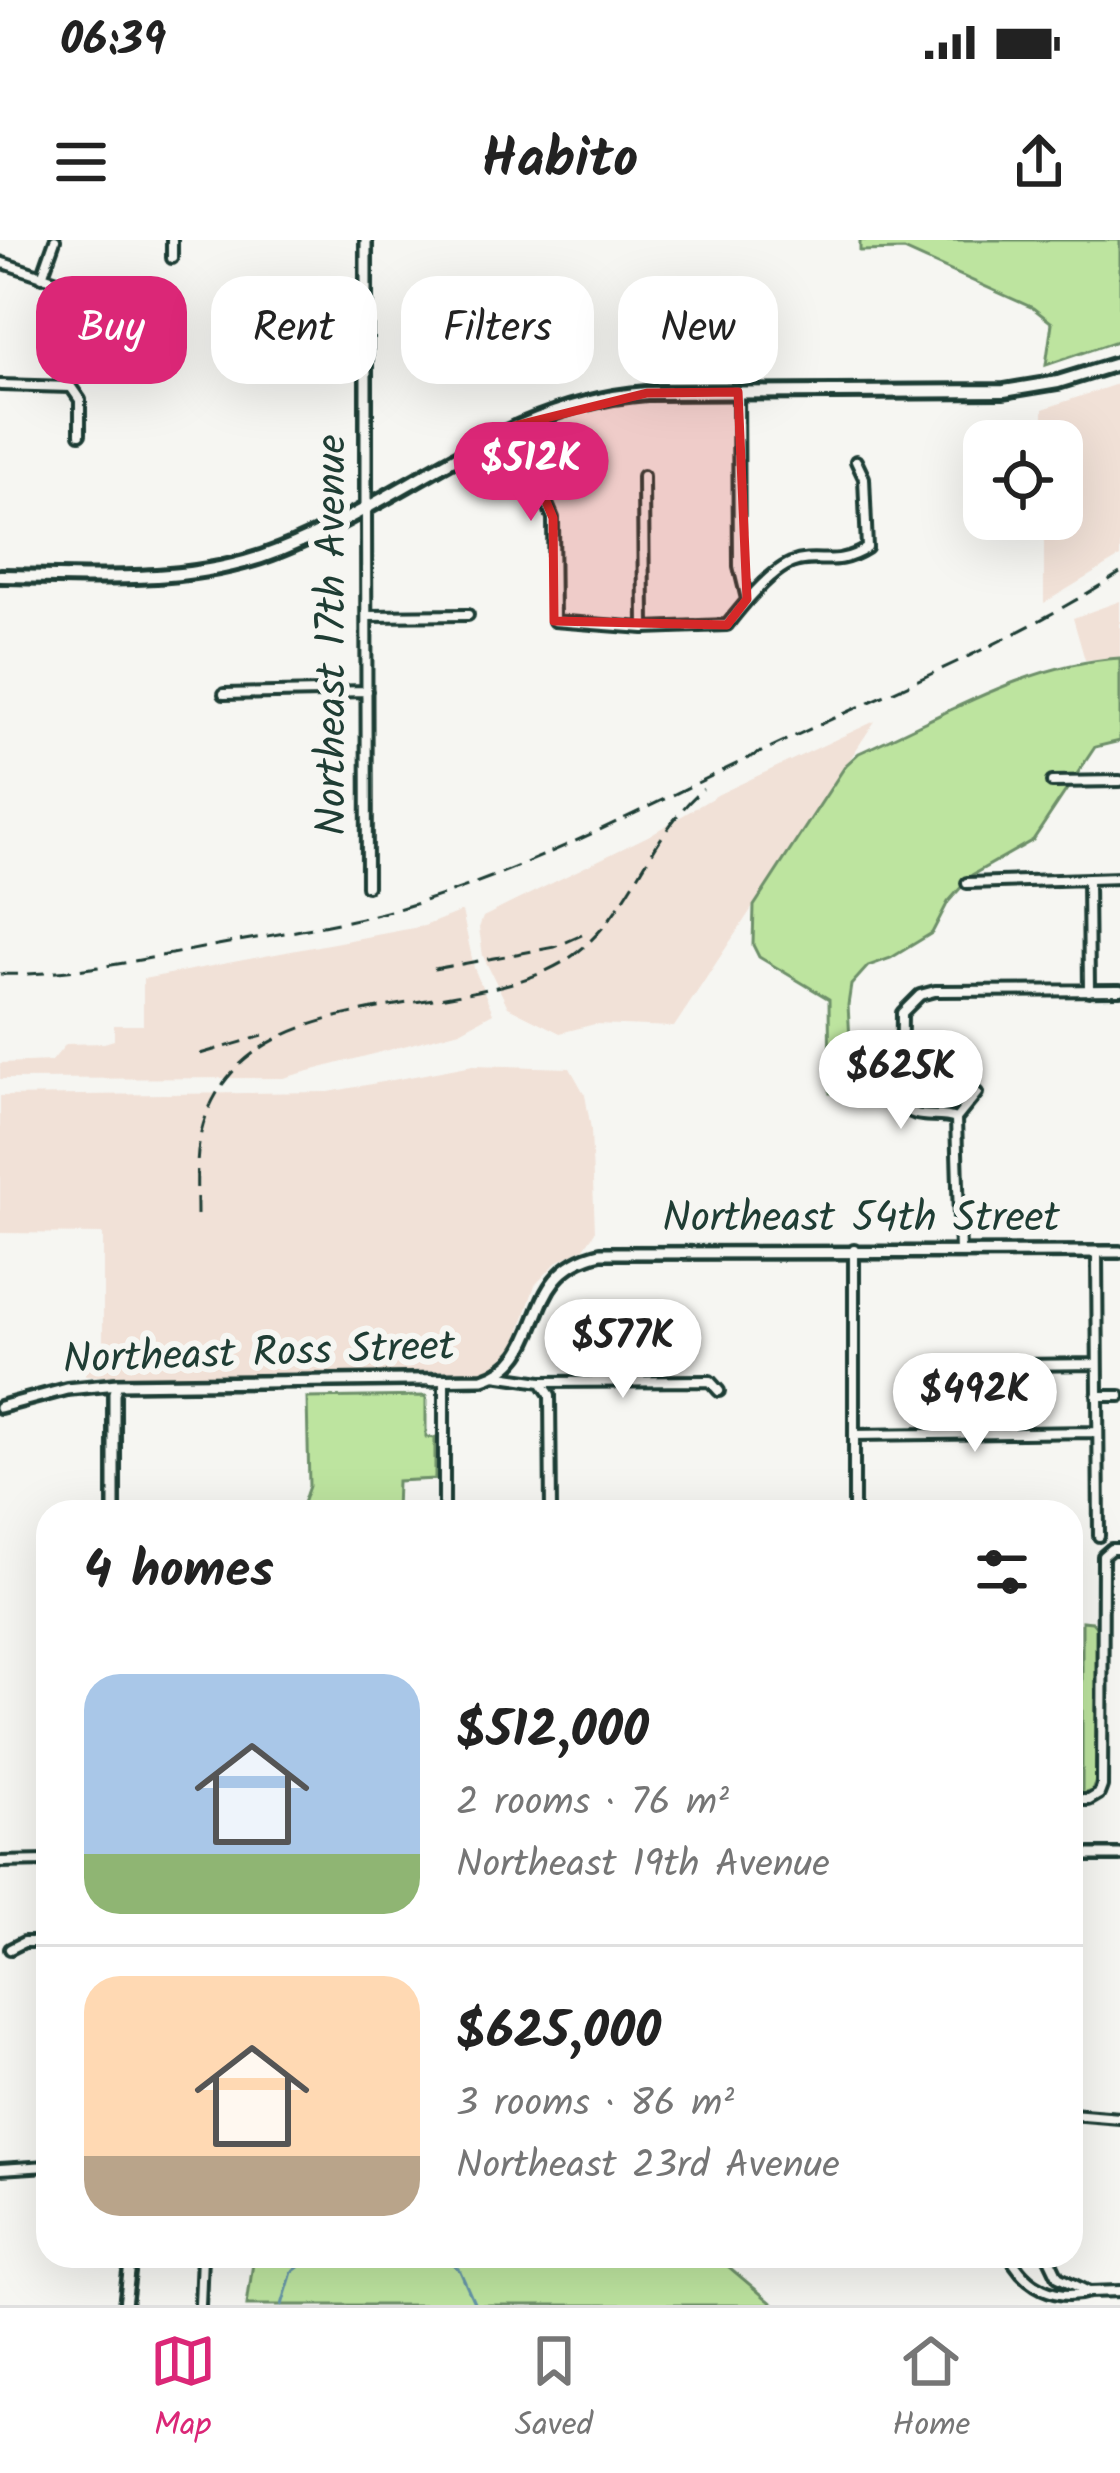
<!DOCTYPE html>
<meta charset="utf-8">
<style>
body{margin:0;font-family:Kalam,sans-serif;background:#f2f2f2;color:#222;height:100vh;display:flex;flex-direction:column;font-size:45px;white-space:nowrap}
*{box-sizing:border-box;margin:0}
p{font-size:39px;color:#767676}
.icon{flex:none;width:66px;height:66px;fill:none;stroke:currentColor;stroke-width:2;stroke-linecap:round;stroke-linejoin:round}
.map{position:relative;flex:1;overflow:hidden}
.panel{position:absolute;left:36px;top:1260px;width:1047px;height:768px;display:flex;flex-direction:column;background:#fff;border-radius:36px;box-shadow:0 12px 48px #0002}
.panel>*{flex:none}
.banner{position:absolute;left:36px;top:36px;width:1050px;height:108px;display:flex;gap:24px}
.tools{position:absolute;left:963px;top:180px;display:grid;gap:24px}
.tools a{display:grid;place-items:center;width:120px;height:120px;border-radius:24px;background:#fff;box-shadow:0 12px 48px #0002;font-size:60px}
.price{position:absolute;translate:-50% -102px;padding:0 27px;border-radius:42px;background:#fff;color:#222;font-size:39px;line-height:78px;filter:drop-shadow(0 3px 6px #0008)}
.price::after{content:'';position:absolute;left:50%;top:72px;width:36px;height:27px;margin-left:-18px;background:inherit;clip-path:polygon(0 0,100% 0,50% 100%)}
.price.active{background:#db2777;color:#fff}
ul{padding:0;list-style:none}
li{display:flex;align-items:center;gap:36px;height:300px;padding:0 48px}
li+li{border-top:3px solid #e0e0e0}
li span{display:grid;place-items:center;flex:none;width:336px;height:240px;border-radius:36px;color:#555}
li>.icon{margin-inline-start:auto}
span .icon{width:144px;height:144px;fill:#fffc;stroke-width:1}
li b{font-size:51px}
h2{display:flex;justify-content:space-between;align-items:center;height:144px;padding:0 48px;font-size:51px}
.pill{padding:0 42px;border-radius:36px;background:#fff;box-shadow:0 12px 48px #0002;font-size:42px;line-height:108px}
.pill.active{background:#db2777;color:#fff}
.status{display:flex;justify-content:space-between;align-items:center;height:84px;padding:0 60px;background:#fff;direction:ltr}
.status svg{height:33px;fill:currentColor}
header{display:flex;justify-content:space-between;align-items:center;height:156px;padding:0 48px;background:#fff;font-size:54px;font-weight:700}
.dock{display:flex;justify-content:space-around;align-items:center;height:168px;border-top:3px solid #e0e0e0;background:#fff;font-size:33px;color:#767676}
.dock a{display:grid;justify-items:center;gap:6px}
.dock .active{color:#db2777}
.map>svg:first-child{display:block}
.built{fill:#f1e1d7}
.green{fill:#bde49f;stroke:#6e906a;stroke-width:3}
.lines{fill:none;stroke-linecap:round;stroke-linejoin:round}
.stream{stroke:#6696a8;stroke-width:3}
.minor-casing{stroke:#1f3d34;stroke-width:16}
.tertiary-casing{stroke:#1f3d34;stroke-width:18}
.secondary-casing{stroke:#1f3d34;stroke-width:20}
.minor{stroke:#f6f6f2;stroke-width:8}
.tertiary{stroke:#f6f6f2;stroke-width:9}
.secondary{stroke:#f6f6f2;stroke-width:10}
.rail{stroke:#1f3d34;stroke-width:3;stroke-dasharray:18 9;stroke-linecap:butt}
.marked{fill:#d62828;fill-opacity:0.2;stroke:#d62828;stroke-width:9;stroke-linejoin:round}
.labels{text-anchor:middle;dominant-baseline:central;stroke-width:12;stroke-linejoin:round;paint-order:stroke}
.street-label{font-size:42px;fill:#1f3d34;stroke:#f6f6f2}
</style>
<div class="status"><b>06:39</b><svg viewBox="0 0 49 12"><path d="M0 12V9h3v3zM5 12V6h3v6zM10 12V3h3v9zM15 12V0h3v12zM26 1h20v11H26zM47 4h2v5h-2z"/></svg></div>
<header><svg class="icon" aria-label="menu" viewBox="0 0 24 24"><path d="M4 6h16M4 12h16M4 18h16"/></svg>Habito<svg class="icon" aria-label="share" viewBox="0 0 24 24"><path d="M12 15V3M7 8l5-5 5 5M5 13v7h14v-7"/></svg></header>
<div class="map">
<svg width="1120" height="2065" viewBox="0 0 1120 2065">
<rect width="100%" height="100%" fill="#f6f6f2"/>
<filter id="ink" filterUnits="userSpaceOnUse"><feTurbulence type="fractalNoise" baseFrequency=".00833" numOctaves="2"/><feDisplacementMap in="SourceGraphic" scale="24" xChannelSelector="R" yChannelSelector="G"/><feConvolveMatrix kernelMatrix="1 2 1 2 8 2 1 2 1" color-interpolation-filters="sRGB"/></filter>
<g filter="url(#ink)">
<path class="built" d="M1120,143V317L1044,363V279H1062V201H1043V169Z
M1120,361V418L1085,420L1073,378Z
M875,481L674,787L595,784L560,793L508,767L483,716L479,688L483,677L648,596L719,554Z
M462,671L474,728L493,773L460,791L283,838L0,839V823L52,821L66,804L104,803L114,800V785H143V739L424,686Z
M473,825L570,828L585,855L591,889L595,992L584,1008L557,1022L535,1045L514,1108L497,1125L475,1133L85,1136V1128H107V1111L103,1110V994L0,993V856L329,852Z"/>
<path class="green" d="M860,0H1120V100L1046,125L1052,83L1033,68L904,10L860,11Z
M1120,418V501L1095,507L1033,600L972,635L948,662L932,693L891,718L868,726L851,745L848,765L853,852L830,853L829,759L759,717L753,705L754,666L846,525L859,513C945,475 1025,424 1120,418Z
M426,1156V1197L435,1198V1239L397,1241L396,1272H300L309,1246L307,1158Z
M1082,1381L1092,1382L1097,1388V1538L1092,1551L1082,1554Z
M254,2016H716L774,2065H247Z"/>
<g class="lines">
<path class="stream" d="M446,2016L460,2031L475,2065
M282,2065L292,2032L313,2016"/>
<defs>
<path id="minor" d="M172,18V0
M0,22L82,49L125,50
M42,37L55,0
M0,145L71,147L80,160V194
M738,152L739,326L747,359
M514,186L553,278L554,381L644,388L727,385C741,367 769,332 791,323C818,313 834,329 867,308L864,238L856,221
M643,236L644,388
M366,269L367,646
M367,376L468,375
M224,454L367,451
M1052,542L1120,541
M1088,639L1089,751
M967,643L1120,638
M956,879L977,853
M960,1012L956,879C937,871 914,883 901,863L902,773L920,755L935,751L1120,750
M1097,1013L1099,1296
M952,1126L1097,1124
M494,1135L541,1142L710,1141L719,1151
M444,1142V1272
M541,1142L550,1155L551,1272
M1097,1156H1120
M854,1195L1096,1192
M854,1272V1010
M1071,1560H1089L1099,1554L1102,1546L1103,1316L1111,1309H1120
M0,1622L48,1621
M10,1709L24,1702H48
M1071,1874L1120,1878
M0,1929L48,1926
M1010,2016C1025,2046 1056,2062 1089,2052L1058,2037L1048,2016
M1089,2052L1120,2051
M200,2065L202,2016"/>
<path id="tertiary" d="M366,0V266
M0,1167L67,1149L117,1144L483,1139C553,1117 517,1032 601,1013L1120,1012
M114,1272V1153L117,1144
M1071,1615H1120
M125,2065L131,2016"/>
<path id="secondary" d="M0,336C93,337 192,346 280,310C405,260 507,163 647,153L1004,151L1058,142L1120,123"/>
</defs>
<use href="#minor" class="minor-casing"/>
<use href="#tertiary" class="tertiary-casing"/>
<use href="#secondary" class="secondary-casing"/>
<use href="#minor" class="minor"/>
<use href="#tertiary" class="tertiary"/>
<use href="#secondary" class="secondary"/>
<path class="rail" d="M434,729L555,707L582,695
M0,734C69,736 140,720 207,707C278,693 352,684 421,662C550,621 672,553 795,496C905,445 1018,399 1120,333
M200,814L263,796
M197,975C197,948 195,920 201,893C229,777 360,773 456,755C495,748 533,741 568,719C630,678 647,596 703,549"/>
</g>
</g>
<path class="marked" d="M738,152L747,359L727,385L554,381L553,278L514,186L647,153Z"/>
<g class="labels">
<g class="street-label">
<text transform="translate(333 395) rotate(-90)">Northeast 17th Avenue</text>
<text x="861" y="979">Northeast 54th Street</text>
<text transform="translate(259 1114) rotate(-2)">Northeast Ross Street</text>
</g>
</g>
</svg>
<div class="tools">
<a><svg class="icon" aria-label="locate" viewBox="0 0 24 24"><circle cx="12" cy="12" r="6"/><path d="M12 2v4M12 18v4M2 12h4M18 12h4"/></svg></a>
</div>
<b class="price active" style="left:531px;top:284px">$512K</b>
<b class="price" style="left:901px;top:892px">$625K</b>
<b class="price" style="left:623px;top:1161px">$577K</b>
<b class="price" style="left:975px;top:1215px">$492K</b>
<div class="banner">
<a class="pill active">Buy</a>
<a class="pill">Rent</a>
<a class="pill">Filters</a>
<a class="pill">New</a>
</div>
<section class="panel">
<h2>4 homes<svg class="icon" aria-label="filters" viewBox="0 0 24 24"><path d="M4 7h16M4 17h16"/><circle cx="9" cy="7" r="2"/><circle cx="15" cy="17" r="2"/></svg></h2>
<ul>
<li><span style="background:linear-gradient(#a9c7e8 75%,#8fb573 0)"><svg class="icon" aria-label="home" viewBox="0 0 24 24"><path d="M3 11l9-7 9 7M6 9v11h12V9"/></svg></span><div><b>$512,000</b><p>2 rooms · 76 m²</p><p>Northeast 19th Avenue</p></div></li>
<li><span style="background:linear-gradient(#ffd9b3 75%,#b9a48a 0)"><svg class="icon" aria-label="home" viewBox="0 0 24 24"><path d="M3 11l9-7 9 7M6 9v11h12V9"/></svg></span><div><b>$625,000</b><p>3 rooms · 86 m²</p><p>Northeast 23rd Avenue</p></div></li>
</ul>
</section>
</div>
<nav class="dock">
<a class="active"><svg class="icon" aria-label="map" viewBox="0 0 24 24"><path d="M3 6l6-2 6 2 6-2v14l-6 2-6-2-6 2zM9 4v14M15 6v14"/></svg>Map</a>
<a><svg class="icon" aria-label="saved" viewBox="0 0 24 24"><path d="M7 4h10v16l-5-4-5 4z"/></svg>Saved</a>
<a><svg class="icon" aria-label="home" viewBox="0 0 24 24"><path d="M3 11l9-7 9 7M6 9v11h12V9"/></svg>Home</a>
</nav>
